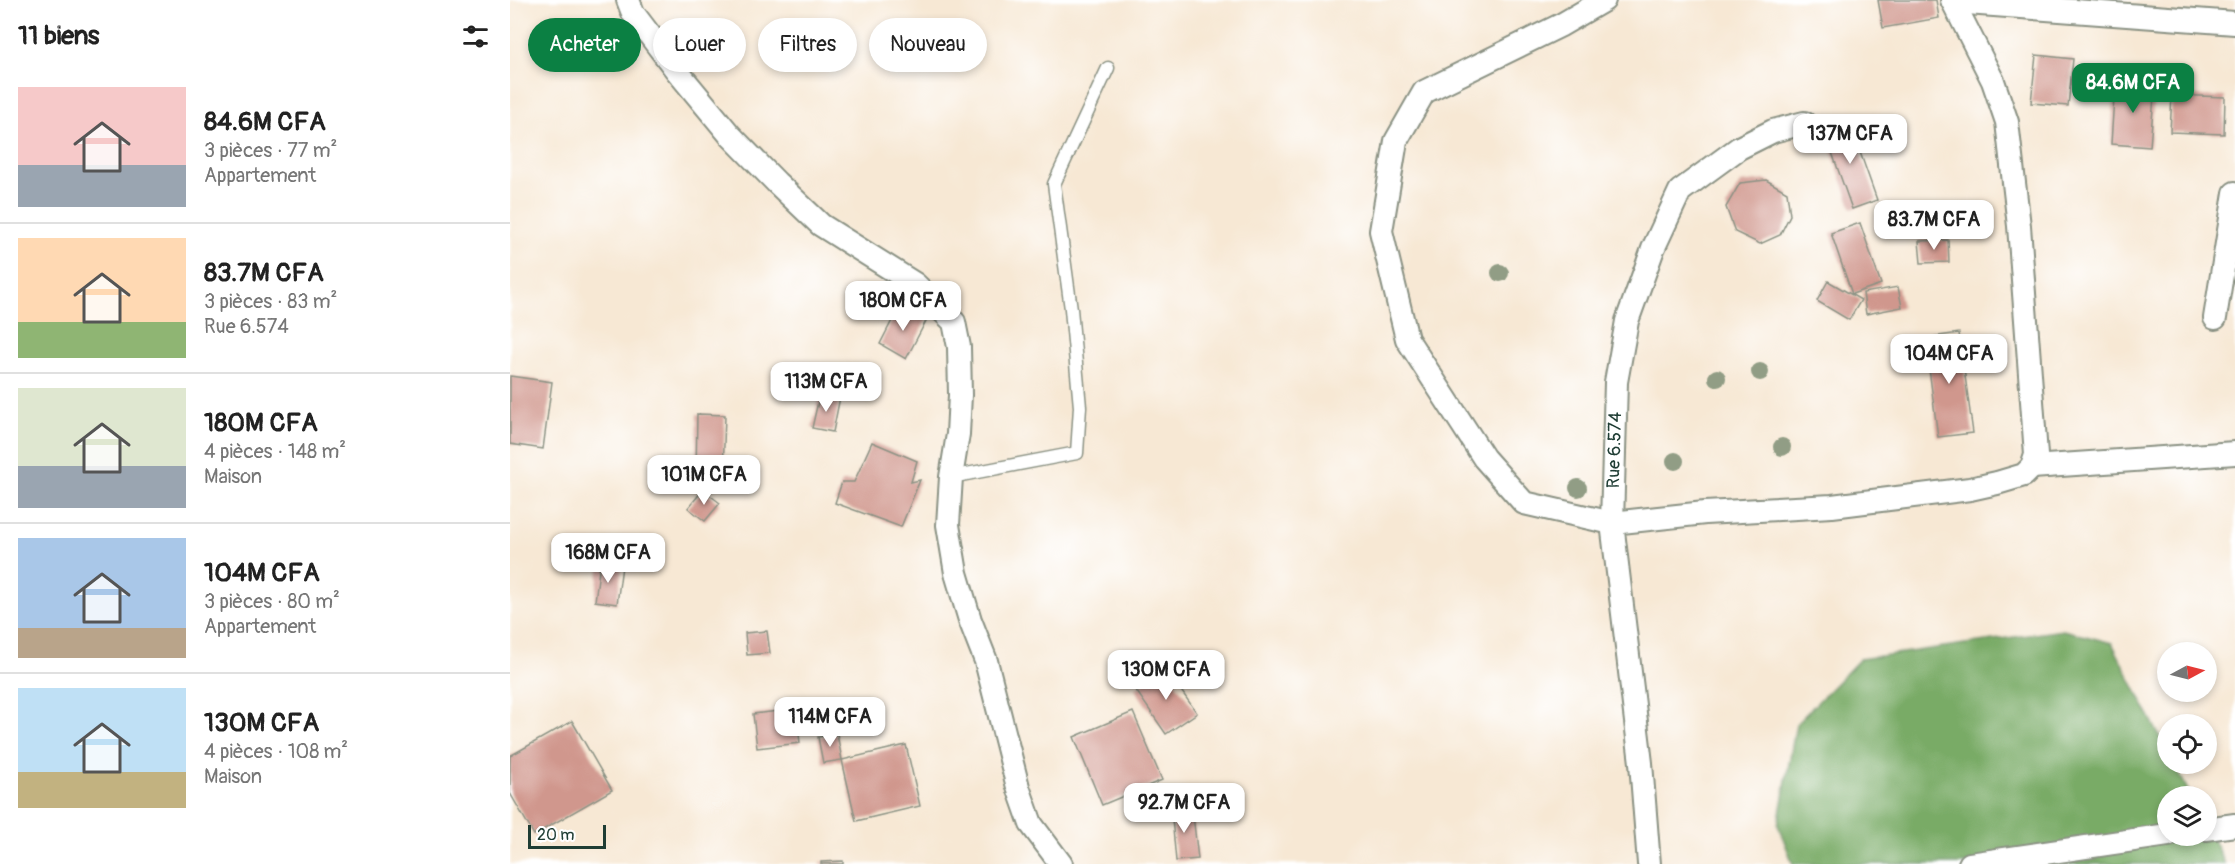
<!DOCTYPE html>
<html lang="fr">
<meta charset="utf-8">
<style>
body{margin:0;font-family:Pangolin,sans-serif;background:#f2f2f2;color:#222;height:100vh;display:flex;flex-direction:column;font-size:22px;white-space:nowrap}
*{box-sizing:border-box;margin:0}
p{font-size:20px;color:#767676}
.icon{flex:none;width:33px;height:33px;fill:none;stroke:currentColor;stroke-width:2;stroke-linecap:round;stroke-linejoin:round}
.map{position:relative;flex:1;overflow:hidden}
.panel{display:flex;flex-direction:column;background:#fff;width:510px}
.panel>*{flex:none}
.top-card{position:absolute;left:18px;top:18px;width:570px;height:54px;display:flex;gap:12px}
.needle{width:39px;rotate:83deg}
.fabs{position:absolute;left:1647px;top:642px;display:grid;gap:12px}
.fabs a{display:grid;place-items:center;width:60px;height:60px;border-radius:50%;background:#fff;box-shadow:0 3px 9px #0003;font-size:30px}
.scale{position:absolute;left:18px;bottom:15px;width:78px;box-sizing:border-box;padding-left:6px;border:3px solid #1f3d34;border-top:0;font-size:16px;line-height:21px;white-space:nowrap;color:#1f3d34;-webkit-text-stroke:4px #fff;paint-order:stroke}
.price{position:absolute;translate:-50% -51px;padding:0 14px;border-radius:12px;background:#fff;color:#222;font-size:20px;line-height:39px;filter:drop-shadow(0 2px 3px #0008)}
.price::after{content:'';position:absolute;left:50%;top:36px;width:18px;height:14px;margin-left:-9px;background:inherit;clip-path:polygon(0 0,100% 0,50% 100%)}
.price.current{background:#0b8043;color:#fff}
ul{padding:0;list-style:none}
li{display:flex;align-items:center;gap:18px;height:150px;padding:0 18px}
li+li{border-top:2px solid #e0e0e0}
li span{display:grid;place-items:center;flex:none;width:168px;height:120px;border-radius:0px;color:#555}
li>.icon{margin-inline-start:auto}
span .icon{width:72px;height:72px;fill:#fffc;stroke-width:1}
li b{font-size:26px}
h2{display:flex;justify-content:space-between;align-items:center;height:72px;padding:0 18px;font-size:26px}
.pill{padding:0 21px;border-radius:27px;background:#fff;box-shadow:0 3px 9px #0003;font-size:21px;line-height:54px}
.pill.current{background:#0b8043;color:#fff}
main{display:flex;flex:1;min-height:0}
.map>svg:first-child{display:block}
.forest{fill:#79ab66;stroke:#4c744d;stroke-width:1.5}
.building{fill:#d0978d}
.lines{fill:none;stroke-linecap:round;stroke-linejoin:round}
.lane-casing{stroke:#8b9284;stroke-width:15}
.street-casing{stroke:#8b9284;stroke-width:26}
.lane{stroke:#fff;stroke-width:12}
.street{stroke:#fff;stroke-width:22}
.tree{fill:#919d85}
.labels{text-anchor:middle;dominant-baseline:central;stroke-width:6;stroke-linejoin:round;paint-order:stroke}
.street-label{font-size:18px;fill:#1f3d34;stroke:#fff}
</style>
<main>
<section class="panel">
<h2>11 biens<svg class="icon" aria-label="filters" viewBox="0 0 24 24"><path d="M4 7h16M4 17h16"/><circle cx="9" cy="7" r="2"/><circle cx="15" cy="17" r="2"/></svg></h2>
<ul>
<li><span style="background:linear-gradient(#f6c9c9 65%,#9aa5b1 0)"><svg class="icon" aria-label="home" viewBox="0 0 24 24"><path d="M3 11l9-7 9 7M6 9v11h12V9"/></svg></span><div><b>84.6M CFA</b><p>3 pièces · 77 m²</p><p>Appartement</p></div></li>
<li><span style="background:linear-gradient(#ffd9b3 70%,#8fb573 0)"><svg class="icon" aria-label="home" viewBox="0 0 24 24"><path d="M3 11l9-7 9 7M6 9v11h12V9"/></svg></span><div><b>83.7M CFA</b><p>3 pièces · 83 m²</p><p>Rue 6.574</p></div></li>
<li><span style="background:linear-gradient(#dfe7d0 65%,#9aa5b1 0)"><svg class="icon" aria-label="home" viewBox="0 0 24 24"><path d="M3 11l9-7 9 7M6 9v11h12V9"/></svg></span><div><b>180M CFA</b><p>4 pièces · 148 m²</p><p>Maison</p></div></li>
<li><span style="background:linear-gradient(#a9c7e8 75%,#b9a48a 0)"><svg class="icon" aria-label="home" viewBox="0 0 24 24"><path d="M3 11l9-7 9 7M6 9v11h12V9"/></svg></span><div><b>104M CFA</b><p>3 pièces · 80 m²</p><p>Appartement</p></div></li>
<li><span style="background:linear-gradient(#bfe0f5 70%,#c2b280 0)"><svg class="icon" aria-label="home" viewBox="0 0 24 24"><path d="M3 11l9-7 9 7M6 9v11h12V9"/></svg></span><div><b>130M CFA</b><p>4 pièces · 108 m²</p><p>Maison</p></div></li>
</ul>
</section>
<div class="map">
<svg width="1725" height="864" viewBox="0 0 1725 864">
<rect width="100%" height="100%" fill="#fff"/>
<filter id="ink" filterUnits="userSpaceOnUse"><feTurbulence type="fractalNoise" baseFrequency=".0167" numOctaves="2"/><feDisplacementMap in="SourceGraphic" scale="12" xChannelSelector="R" yChannelSelector="G"/><feConvolveMatrix kernelMatrix="1 2 1 2 8 2 1 2 1" color-interpolation-filters="sRGB"/></filter>
<filter id="wash" filterUnits="userSpaceOnUse"><feTurbulence type="fractalNoise" baseFrequency=".008" numOctaves="4" result="noise"/><feDisplacementMap in="SourceGraphic" scale="24" xChannelSelector="R" yChannelSelector="G"/><feGaussianBlur stdDeviation="1.35" result="paint"/><feColorMatrix in="noise" values="0 0 0 0 0 0 0 0 0 0 0 0 0 0 0 0 0 1.4 0 .05"/><feComposite in="paint" operator="in"/></filter>
<g filter="url(#wash)">
<rect width="100%" height="100%" fill="#f7e8d4"/>
<path class="forest" d="M1553,630L1602,643L1657,751L1658,764H1664L1681,796H1658V836H1696L1697,828L1715,864H1283L1268,825L1286,724L1350,659Z"/>
<g id="blocks">
<path class="building" d="M1368,0H1426L1429,18L1373,28Z
M1526,55L1563,59L1558,106L1521,103Z
M1605,81L1645,83L1640,147L1601,144Z
M1662,95L1715,97L1714,134L1660,132Z
M1339,121L1367,200L1342,209L1314,130Z
M1256,180L1277,192L1280,215L1270,235L1250,244L1225,232L1216,207L1230,183Z
M1350,223L1371,284L1342,294L1321,233Z
M1438,240L1439,262L1411,263L1409,241Z
M1318,281L1351,300L1339,320L1307,301Z
M1388,287L1392,307L1356,314L1353,293Z
M390,305L417,319L396,359L370,344Z
M1449,333L1463,433L1428,437L1415,338Z
M0,376L42,382L33,449L0,444Z
M310,393L330,397L323,432L302,428Z
M187,414L215,415L213,474L186,473Z
M362,442L407,461L401,482L410,480L391,527L325,503L332,482H344Z
M193,490L210,503L195,521L178,508Z
M90,563L112,566L107,604L85,601Z
M257,631L260,653L237,655L235,633Z
M655,668L687,713L656,734L625,689Z
M286,709L290,743L247,748L243,714Z
M623,712L652,780L592,805L564,737Z
M62,721L102,790L24,835L0,793V756Z
M327,734L332,760L313,763L308,737Z
M396,745L410,806L346,821L332,760Z
M682,806L688,859L666,861L661,808Z
M333,861V864H311V862Z"/>
</g>
</g>
<g filter="url(#ink)">
<use href="#blocks" fill-opacity="0" stroke="#8b9284" stroke-width="1.5"/>
<g class="lines">
<defs>
<path id="lane" d="M441,477L567,453L570,407L561,309L544,184L598,68"/>
<g id="street">
<path d="M118,0L123,13L167,71L220,135L267,183L311,225L405,284L444,322L449,347L450,395L448,434L441,477L438,525L446,573L460,620L476,661L508,787L521,824L551,864"/>
<path d="M1094,0L1051,25L914,92L886,141L871,231L897,339L974,458L1014,503L1102,523L1195,513L1322,506L1460,489L1487,483L1514,475L1522,467L1526,455L1509,226L1497,122L1483,81L1442,0"/>
<path d="M1443,2L1725,23"/>
<path d="M1705,318L1725,193"/>
<path d="M1522,467L1725,453"/>
<path d="M1696,829L1725,825"/>
<path id="s1" d="M1139,864L1131,763L1102,523L1106,382L1117,321L1143,249L1170,191L1229,148L1263,131L1294,123"/>
<path d="M1460,864L1658,835"/>
</g>
</defs>
<use href="#lane" class="lane-casing"/>
<use href="#street" class="street-casing"/>
<use href="#lane" class="lane"/>
<use href="#street" class="street"/>
</g>
<g class="tree">
<circle cx="990" cy="273" r="9"/>
<circle cx="1250" cy="372" r="9"/>
<circle cx="1207" cy="378" r="9"/>
<circle cx="1272" cy="447" r="9"/>
<circle cx="1165" cy="461" r="9"/>
<circle cx="1068" cy="488" r="9"/>
<circle cx="324" cy="713" r="9"/>
</g>
</g>
<g class="labels">
<g class="street-label">
<text stroke="none"><textPath href="#s1" startOffset="416">Rue 6.574</textPath></text>
</g>
</g>
</svg>
<div class="fabs">
<a><svg class="needle" viewBox="-14 -14 28 28"><path d="M0-13l5 13h-10z" fill="#e53935"/><path d="M0 13l5-13h-10z" fill="#767676"/></svg></a>
<a><svg class="icon" aria-label="locate" viewBox="0 0 24 24"><circle cx="12" cy="12" r="6"/><path d="M12 2v4M12 18v4M2 12h4M18 12h4"/></svg></a>
<a><svg class="icon" aria-label="layers" viewBox="0 0 24 24"><path d="M12 4l9 5-9 5-9-5zM3 14l9 5 9-5"/></svg></a>
</div>
<div class="scale">20 m</div>
<b class="price current" style="left:1623px;top:114px">84.6M CFA</b>
<b class="price" style="left:1340px;top:165px">137M CFA</b>
<b class="price" style="left:1424px;top:251px">83.7M CFA</b>
<b class="price" style="left:393px;top:332px">180M CFA</b>
<b class="price" style="left:1439px;top:385px">104M CFA</b>
<b class="price" style="left:316px;top:413px">113M CFA</b>
<b class="price" style="left:194px;top:506px">101M CFA</b>
<b class="price" style="left:98px;top:584px">168M CFA</b>
<b class="price" style="left:656px;top:701px">130M CFA</b>
<b class="price" style="left:320px;top:748px">114M CFA</b>
<b class="price" style="left:674px;top:834px">92.7M CFA</b>
<div class="top-card">
<a class="pill current">Acheter</a>
<a class="pill">Louer</a>
<a class="pill">Filtres</a>
<a class="pill">Nouveau</a>
</div>
</div>
</main>
